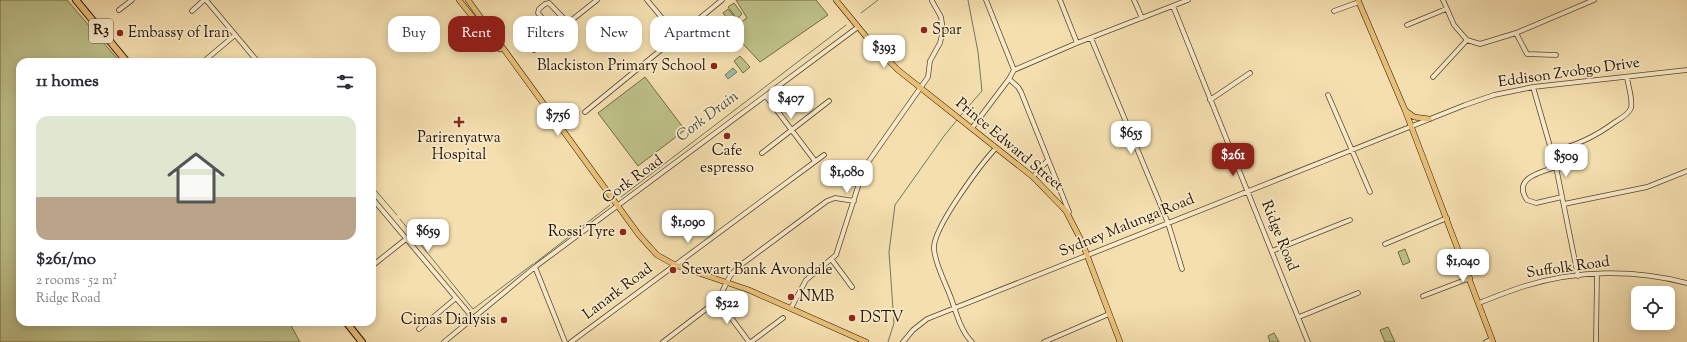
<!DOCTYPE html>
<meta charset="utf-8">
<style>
body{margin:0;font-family:"Sorts Mill Goudy",serif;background:#f2f2f3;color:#2b2b33;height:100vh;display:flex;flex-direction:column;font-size:15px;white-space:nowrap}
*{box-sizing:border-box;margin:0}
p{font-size:13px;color:#7c7c81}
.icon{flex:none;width:22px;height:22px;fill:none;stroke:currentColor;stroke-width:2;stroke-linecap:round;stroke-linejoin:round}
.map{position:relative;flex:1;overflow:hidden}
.details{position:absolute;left:16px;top:58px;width:360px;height:268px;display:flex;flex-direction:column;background:#fff;border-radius:12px;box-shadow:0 2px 10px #0003}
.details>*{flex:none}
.hud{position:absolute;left:388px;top:16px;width:380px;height:36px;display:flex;gap:8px}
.tools{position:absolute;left:1631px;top:286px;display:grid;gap:8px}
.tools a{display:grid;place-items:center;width:44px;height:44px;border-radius:8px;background:#fff;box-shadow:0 2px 10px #0003;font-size:20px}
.price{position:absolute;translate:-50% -34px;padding:0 9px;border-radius:8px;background:#fff;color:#222;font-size:13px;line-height:26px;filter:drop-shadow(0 1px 2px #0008)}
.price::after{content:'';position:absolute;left:50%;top:24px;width:12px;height:9px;margin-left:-6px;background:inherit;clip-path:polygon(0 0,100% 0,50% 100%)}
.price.current{background:#8f2418;color:#fff}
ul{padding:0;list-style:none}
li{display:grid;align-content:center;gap:8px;height:212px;padding:0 20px}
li+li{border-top:1px solid #e1e1e2}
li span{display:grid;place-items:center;height:124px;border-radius:12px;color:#555}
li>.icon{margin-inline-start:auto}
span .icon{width:72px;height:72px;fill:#fffc;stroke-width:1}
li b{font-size:17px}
h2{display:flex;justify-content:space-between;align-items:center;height:48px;padding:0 20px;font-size:17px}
.tag{padding:0 14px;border-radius:12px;background:#fff;box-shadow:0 2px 10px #0003;font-size:14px;line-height:36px}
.tag.current{background:#8f2418;color:#fff}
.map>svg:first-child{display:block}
.green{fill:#bec189;stroke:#716a44}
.water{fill:#9cbdaa;stroke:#6c7966}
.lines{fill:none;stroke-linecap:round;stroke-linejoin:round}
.stream{stroke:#6c7966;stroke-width:1}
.minor-casing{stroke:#58462c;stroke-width:5.5}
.major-casing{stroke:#241300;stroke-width:6}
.highway-casing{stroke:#241300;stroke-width:8}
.minor{stroke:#f8eacb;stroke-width:4}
.major{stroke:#eac078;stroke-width:5}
.highway{stroke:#eac078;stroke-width:6}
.poi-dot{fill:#8f2418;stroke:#f8eacb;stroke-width:1.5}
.labels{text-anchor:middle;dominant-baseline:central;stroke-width:3.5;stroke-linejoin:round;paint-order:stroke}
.shield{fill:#f8eacb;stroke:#64543d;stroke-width:1}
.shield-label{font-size:14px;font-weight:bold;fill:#241300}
.poi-label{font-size:15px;fill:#241300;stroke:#f8eacb;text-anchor:start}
.street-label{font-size:15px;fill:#241300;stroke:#f8eacb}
.water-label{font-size:16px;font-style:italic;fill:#4e4e3c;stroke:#f8eacb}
</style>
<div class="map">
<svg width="1687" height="342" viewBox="0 0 1687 342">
<rect width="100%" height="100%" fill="#f5dfaf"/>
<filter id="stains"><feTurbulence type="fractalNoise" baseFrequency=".005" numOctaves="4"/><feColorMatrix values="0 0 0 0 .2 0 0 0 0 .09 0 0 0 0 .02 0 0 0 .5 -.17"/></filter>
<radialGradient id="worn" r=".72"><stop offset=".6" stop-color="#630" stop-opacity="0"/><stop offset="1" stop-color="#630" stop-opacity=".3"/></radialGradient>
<path class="green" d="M0,0H67L120,62H20V322H289L300,342H0Z
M736,0H816L828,15L760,62L730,30L747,18Z
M734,3L742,14L737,19L728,7Z
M728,9L736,19L731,23L723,13Z
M740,56L750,67L743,73L734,61Z
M645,77L685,130L638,166L598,113Z
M1405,249L1410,262L1403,265L1398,252Z
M1388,327L1395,342H1385L1380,330Z
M1274,333L1279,342H1270L1268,336Z"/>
<path class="water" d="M733,68L737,72L728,79L725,75Z"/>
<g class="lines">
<path class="stream" d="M861,13L878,0
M960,116L982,91L978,52L968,0
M372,186L397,215
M621,197L846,25
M400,219L473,309L533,264
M535,263L610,205
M888,342L894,323L889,252L895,205L944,136L957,120"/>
<defs>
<path id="minor" d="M206,0L258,62
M647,0L678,37
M986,0L1014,70
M1060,0L1077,43
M1134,0L1142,18
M1443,0L1454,25L1467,40L1480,44L1516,33L1594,0
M1173,6L1308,342
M119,10L132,0
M192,11L204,0
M1334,11L1359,2
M1407,25L1446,9
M1516,33L1527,54L1556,55
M555,34L538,13L539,9L545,4L549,3L568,23
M1091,38L1168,223L1182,269
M534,50L597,0
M203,62L235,35
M1014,70L1077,43L1188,0
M1433,77L1467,40
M1009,79L1018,87L1021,92L1069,212
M1533,87L1556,167L1578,276
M1328,95L1370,192
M766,96L815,161
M1210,100L1250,73
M585,112L722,0
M972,128L1009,79L1014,70
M1552,151C1576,146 1595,137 1615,122C1620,119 1629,114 1631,108C1633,99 1628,86 1627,77
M762,153L829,101
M1556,167C1541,172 1512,178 1527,200L1536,203L1562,197
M1033,177L1047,161
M372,198L473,318
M1564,204L1647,187L1687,171
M1385,244L1447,218
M1272,251L1350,220
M832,260L852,287
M372,266L406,239
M535,267L565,342
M1423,296L1470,278
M718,300L749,342
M1479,303C1494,297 1509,291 1525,286C1577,270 1634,269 1687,283
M791,308L806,280L836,255L864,168L928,77L930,61L940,43L943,30L941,17L932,1
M1299,317L1358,293
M419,329L456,298
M444,342L535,267L858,27
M571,342L824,155
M663,342L718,300L730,276L738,267L827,201L835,198L854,201
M751,342L783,318
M903,342L913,330L927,319L1465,105L1494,95L1533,87L1687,70
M972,342C961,332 956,312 951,298C946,284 935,264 934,249C932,229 981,164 996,148
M1044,342L1109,314
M1486,342L1492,339
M1596,342L1597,274"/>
<path id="major" d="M459,0L483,30L500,49
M468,0L639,235L657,255L675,265L749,290L866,342
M836,0L873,45L898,70L1033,177L1066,211L1082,242L1120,342
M1358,0L1405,110L1493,342
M1406,111L1414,117L1429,119"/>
<path id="highway" d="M76,0L127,62
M346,322L362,342"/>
</defs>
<use href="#minor" class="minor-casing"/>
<use href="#major" class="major-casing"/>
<use href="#highway" class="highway-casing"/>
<use href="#minor" class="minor"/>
<use href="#major" class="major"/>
<use href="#highway" class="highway"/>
</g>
<g class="poi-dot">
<circle cx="924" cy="30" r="4"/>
<circle cx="120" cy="33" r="4"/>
<circle cx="714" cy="66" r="4"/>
<path d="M457 116h4v4h4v4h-4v4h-4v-4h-4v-4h4z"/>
<circle cx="727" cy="136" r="4"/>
<circle cx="623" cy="232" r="4"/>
<circle cx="673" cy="270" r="4"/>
<circle cx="791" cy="297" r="4"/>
<circle cx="852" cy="318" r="4"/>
<circle cx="504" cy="320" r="4"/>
</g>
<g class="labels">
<rect class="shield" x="89" y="19" width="24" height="24" rx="3"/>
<g class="shield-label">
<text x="101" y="31">R3</text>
</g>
<g class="poi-label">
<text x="932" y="30">Spar</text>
<text x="128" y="33">Embassy of Iran</text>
<text x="706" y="66" text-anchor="end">Blackiston Primary School</text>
<text x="459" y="138" text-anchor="middle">Parirenyatwa<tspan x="459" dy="17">Hospital</tspan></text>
<text x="727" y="151" text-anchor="middle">Cafe<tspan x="727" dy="17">espresso</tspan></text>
<text x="615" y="232" text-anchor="end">Rossi Tyre</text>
<text x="681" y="270">Stewart Bank Avondale</text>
<text x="799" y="297">NMB</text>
<text x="860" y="318">DSTV</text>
<text x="496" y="320" text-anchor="end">Cimas Dialysis</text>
</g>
<g class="street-label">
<text transform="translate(1569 73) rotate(-8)">Eddison Zvobgo Drive</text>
<text transform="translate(1009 145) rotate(40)">Prince Edward Street</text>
<text transform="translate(633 180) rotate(-36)">Cork Road</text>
<text transform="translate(1127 226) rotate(-22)">Sydney Malunga Road</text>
<text transform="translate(1279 236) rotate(68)">Ridge Road</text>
<text transform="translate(1568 268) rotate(-8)">Suffolk Road</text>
<text transform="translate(618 292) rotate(-37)">Lanark Road</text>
</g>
<g class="water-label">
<text transform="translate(708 117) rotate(-37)">Cork Drain</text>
</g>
</g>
<rect width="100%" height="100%" filter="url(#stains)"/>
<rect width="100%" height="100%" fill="url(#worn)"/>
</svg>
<div class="tools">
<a><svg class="icon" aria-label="locate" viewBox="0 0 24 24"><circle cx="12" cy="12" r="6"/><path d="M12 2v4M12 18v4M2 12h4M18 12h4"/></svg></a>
</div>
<b class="price" style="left:884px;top:69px">$393</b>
<b class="price" style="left:791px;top:120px">$407</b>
<b class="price" style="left:558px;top:137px">$756</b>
<b class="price" style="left:1131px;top:155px">$655</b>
<b class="price current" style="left:1233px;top:177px">$261</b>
<b class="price" style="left:1566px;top:178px">$509</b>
<b class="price" style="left:847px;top:194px">$1,080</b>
<b class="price" style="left:688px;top:244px">$1,090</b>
<b class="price" style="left:428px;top:253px">$659</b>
<b class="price" style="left:1463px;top:283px">$1,040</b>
<b class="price" style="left:727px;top:325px">$522</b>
<div class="hud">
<a class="tag">Buy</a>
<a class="tag current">Rent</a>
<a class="tag">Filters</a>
<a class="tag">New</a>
<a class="tag">Apartment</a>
</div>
<section class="details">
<h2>11 homes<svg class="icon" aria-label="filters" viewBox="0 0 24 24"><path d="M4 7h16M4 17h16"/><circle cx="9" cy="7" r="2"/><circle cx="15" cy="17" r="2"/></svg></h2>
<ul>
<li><span style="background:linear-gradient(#dfe7d0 65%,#b9a48a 0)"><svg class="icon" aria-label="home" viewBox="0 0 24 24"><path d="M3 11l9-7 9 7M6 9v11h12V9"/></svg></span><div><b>$261/mo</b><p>2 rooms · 52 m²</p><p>Ridge Road</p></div></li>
</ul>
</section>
</div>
